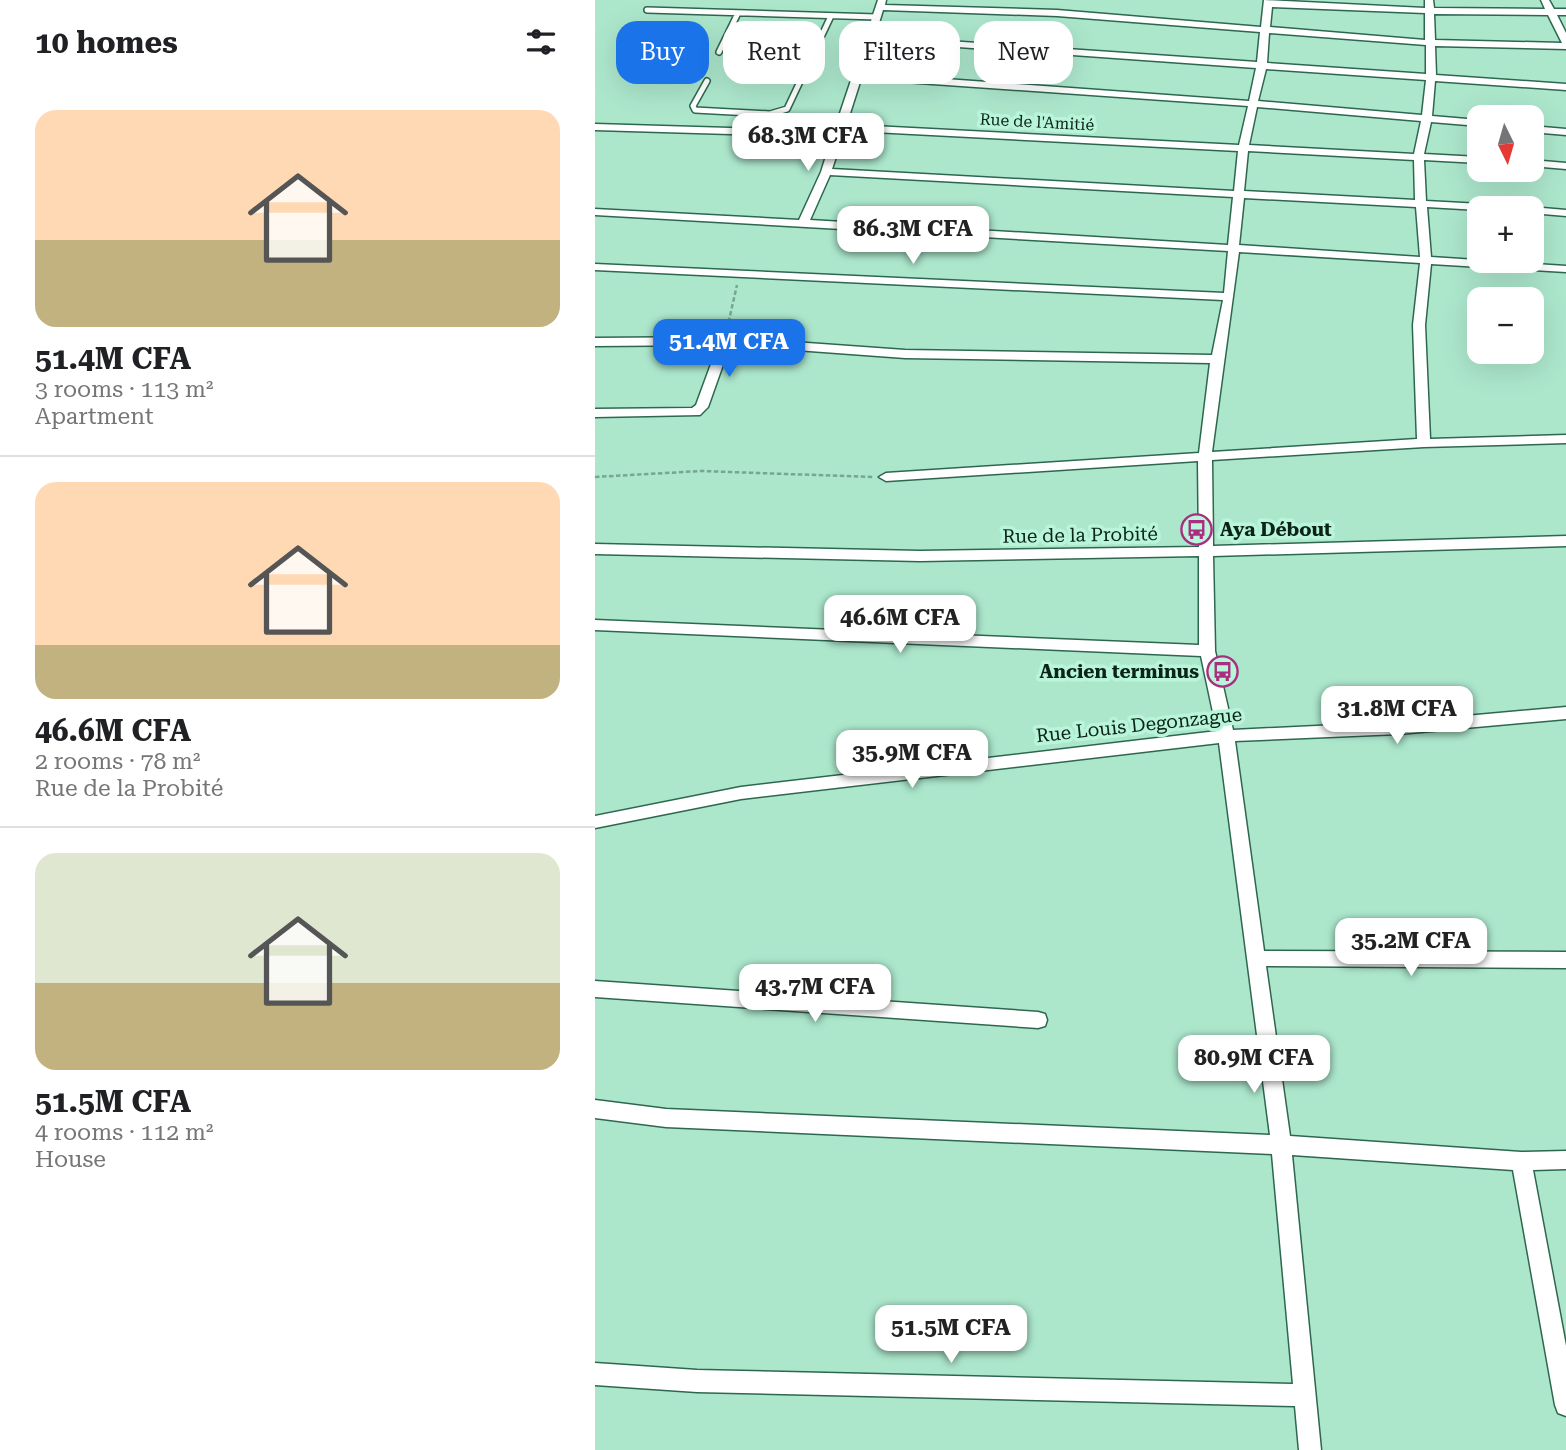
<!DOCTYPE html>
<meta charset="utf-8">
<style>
body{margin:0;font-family:"Roboto Serif",serif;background:#f6f6f6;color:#202124;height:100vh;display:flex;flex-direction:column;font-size:26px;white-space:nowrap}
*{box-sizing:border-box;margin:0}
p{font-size:23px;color:#757577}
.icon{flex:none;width:38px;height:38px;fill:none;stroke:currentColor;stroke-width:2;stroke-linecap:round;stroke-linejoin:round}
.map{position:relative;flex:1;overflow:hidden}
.sheet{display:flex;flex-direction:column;background:#fff;width:595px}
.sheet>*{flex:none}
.hud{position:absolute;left:21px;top:21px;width:665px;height:63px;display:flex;gap:14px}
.needle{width:46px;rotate:175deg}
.fabs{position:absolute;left:872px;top:105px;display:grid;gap:14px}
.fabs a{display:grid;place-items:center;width:77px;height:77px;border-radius:14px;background:#fff;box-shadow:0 7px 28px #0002;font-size:35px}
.price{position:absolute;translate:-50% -60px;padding:0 16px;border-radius:14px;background:#fff;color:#222;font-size:23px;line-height:46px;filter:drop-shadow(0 2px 4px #0008)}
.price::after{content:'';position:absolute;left:50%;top:42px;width:21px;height:16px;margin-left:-10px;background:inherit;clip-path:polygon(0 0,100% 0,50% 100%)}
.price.on{background:#1a73e8;color:#fff}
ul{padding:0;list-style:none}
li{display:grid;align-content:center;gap:14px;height:371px;padding:0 35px}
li+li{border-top:2px solid #e0e0e0}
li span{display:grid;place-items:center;height:217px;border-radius:21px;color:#555}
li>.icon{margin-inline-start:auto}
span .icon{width:126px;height:126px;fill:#fffc;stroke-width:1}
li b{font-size:30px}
h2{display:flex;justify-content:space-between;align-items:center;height:84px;padding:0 35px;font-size:30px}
.chip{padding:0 24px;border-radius:21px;background:#fff;box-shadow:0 7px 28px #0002;font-size:24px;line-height:63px}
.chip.on{background:#1a73e8;color:#fff}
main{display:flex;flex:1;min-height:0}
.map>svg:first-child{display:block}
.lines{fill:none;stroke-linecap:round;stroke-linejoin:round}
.lane-casing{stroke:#2e674f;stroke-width:8}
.street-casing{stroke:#2e674f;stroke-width:3}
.path{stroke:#76a690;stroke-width:2.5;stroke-dasharray:4.5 2.5;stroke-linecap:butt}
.lane{stroke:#fff;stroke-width:5}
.street{fill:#fff;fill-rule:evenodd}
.labels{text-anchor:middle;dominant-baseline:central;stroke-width:7;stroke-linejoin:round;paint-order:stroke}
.far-street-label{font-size:16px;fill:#0b2319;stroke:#b9f5d9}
.poi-label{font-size:19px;font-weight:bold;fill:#0b2319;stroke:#b9f5d9;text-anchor:start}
.street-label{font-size:19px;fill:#0b2319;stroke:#b9f5d9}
</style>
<main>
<section class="sheet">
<h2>10 homes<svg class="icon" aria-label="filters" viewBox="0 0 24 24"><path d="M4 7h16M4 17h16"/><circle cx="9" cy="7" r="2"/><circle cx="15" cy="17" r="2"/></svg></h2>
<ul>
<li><span style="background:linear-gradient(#ffd9b3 60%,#c2b280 0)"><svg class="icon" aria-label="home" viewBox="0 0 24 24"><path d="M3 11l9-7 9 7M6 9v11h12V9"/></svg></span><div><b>51.4M CFA</b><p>3 rooms · 113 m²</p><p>Apartment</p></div></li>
<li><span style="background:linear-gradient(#ffd9b3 75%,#c2b280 0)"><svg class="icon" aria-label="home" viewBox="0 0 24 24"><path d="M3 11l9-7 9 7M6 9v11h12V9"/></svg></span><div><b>46.6M CFA</b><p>2 rooms · 78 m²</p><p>Rue de la Probité</p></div></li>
<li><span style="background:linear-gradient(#dfe7d0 60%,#c2b280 0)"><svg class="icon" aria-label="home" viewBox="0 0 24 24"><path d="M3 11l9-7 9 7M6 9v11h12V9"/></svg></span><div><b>51.5M CFA</b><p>4 rooms · 112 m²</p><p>House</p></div></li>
</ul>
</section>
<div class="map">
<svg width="971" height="1450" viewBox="0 0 971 1450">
<rect width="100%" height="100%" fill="#ace7cc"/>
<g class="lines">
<defs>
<path id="lane" d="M52,10L282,17
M124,52L143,13
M112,81L98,106L100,110L175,114L192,109L236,16"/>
<path id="street" d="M283,0H291L290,5L462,10L666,27L669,0L830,8V0H838L839,8L950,9L946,0H954L959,9H971V15H962L971,33V49L840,46L841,75L971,84V90L840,81L837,116L884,120V126L836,122L829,154L884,157V163L829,160L831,201L905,205L910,208L884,210L832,207L836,257L971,266V272L836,264L830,325L835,439L971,435V443L829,447L617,460L618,546L971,536V546L618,556L620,651L638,730L804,722L971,707V719L804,734L640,741L669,951L971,952V968L671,966L695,1136L926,1152L971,1151V1169L938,1170L971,1346V1416L963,1413L960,1405L918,1170L697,1155L726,1450H704L700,1406L102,1392L0,1385V1363L102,1370L698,1384L677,1154L71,1127L0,1118V1100L71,1109L675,1135L624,743L146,799L0,828V816L146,787L622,731L606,656L0,630V620L604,645V556L325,561L0,554V544L325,551L604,547L603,461L291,481L284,477L291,473L604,453L615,363L310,358L135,345L113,407L105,415L0,417V409L97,408L101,405L123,345L0,346V338L130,337L310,350L617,355L628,300L0,270V264L629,293L633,251L0,215V209L204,220L226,172L237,137L0,130V124L239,131ZM677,7L830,13V40L675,27ZM288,10L462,16L665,32L662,62L280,36ZM839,14L953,15L967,43L840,40ZM674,33L831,45V74L672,63ZM278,41L661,68L654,101L268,73ZM671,69L831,80L827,115L663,101ZM266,79L653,106L644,145L278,126L250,129ZM662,107L826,121L819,154L654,145ZM278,132L643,151L639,191L237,169L248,136ZM653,151L819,160L820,200L649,191ZM235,175L638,197L633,245L215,220ZM649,198L821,207L825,257L644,245ZM644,252L825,263L818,325L822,439L617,452Z
M936,126L971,129V135L936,132Z
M936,160L971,163V169L936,166Z
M936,207L971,210V216L936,213V208H932Z
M0,981L443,1012L450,1014L452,1020L450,1026L443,1028L0,997Z"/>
</defs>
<use href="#lane" class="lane-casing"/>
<use href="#street" class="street-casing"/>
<path class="path" d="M132,329L142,285
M0,477L106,471L278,477"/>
<use href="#lane" class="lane"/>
<use href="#street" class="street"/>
</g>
<defs>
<symbol id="bus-ring" viewBox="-11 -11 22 22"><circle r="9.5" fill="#b9f5d9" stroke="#aa2e80" stroke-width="1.5"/><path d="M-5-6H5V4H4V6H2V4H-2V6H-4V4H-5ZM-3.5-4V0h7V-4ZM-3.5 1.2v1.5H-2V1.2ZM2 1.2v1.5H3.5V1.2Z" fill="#aa2e80"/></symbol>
</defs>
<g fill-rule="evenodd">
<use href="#bus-ring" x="584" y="512" width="35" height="35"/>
<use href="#bus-ring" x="610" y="654" width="35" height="35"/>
</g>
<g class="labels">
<g class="far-street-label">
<text transform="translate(442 122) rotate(3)">Rue de l'Amitié</text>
</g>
<g class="poi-label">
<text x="625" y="529">Aya Débout</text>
<text x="604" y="671" text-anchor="end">Ancien terminus</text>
</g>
<g class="street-label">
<text transform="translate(485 535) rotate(-1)">Rue de la Probité</text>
<text transform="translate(544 725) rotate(-6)">Rue Louis Degonzague</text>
</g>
</g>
</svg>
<div class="fabs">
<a><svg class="needle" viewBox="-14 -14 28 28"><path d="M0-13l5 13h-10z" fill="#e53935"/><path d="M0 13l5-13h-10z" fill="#757577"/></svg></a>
<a>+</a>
<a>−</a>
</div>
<b class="price" style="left:213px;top:173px">68.3M CFA</b>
<b class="price" style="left:318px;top:266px">86.3M CFA</b>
<b class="price on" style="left:134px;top:379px">51.4M CFA</b>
<b class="price" style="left:305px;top:655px">46.6M CFA</b>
<b class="price" style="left:802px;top:746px">31.8M CFA</b>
<b class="price" style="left:317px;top:790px">35.9M CFA</b>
<b class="price" style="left:816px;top:978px">35.2M CFA</b>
<b class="price" style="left:220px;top:1024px">43.7M CFA</b>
<b class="price" style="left:659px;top:1095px">80.9M CFA</b>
<b class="price" style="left:356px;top:1365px">51.5M CFA</b>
<div class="hud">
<a class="chip on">Buy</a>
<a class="chip">Rent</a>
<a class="chip">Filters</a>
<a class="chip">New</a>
</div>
</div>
</main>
